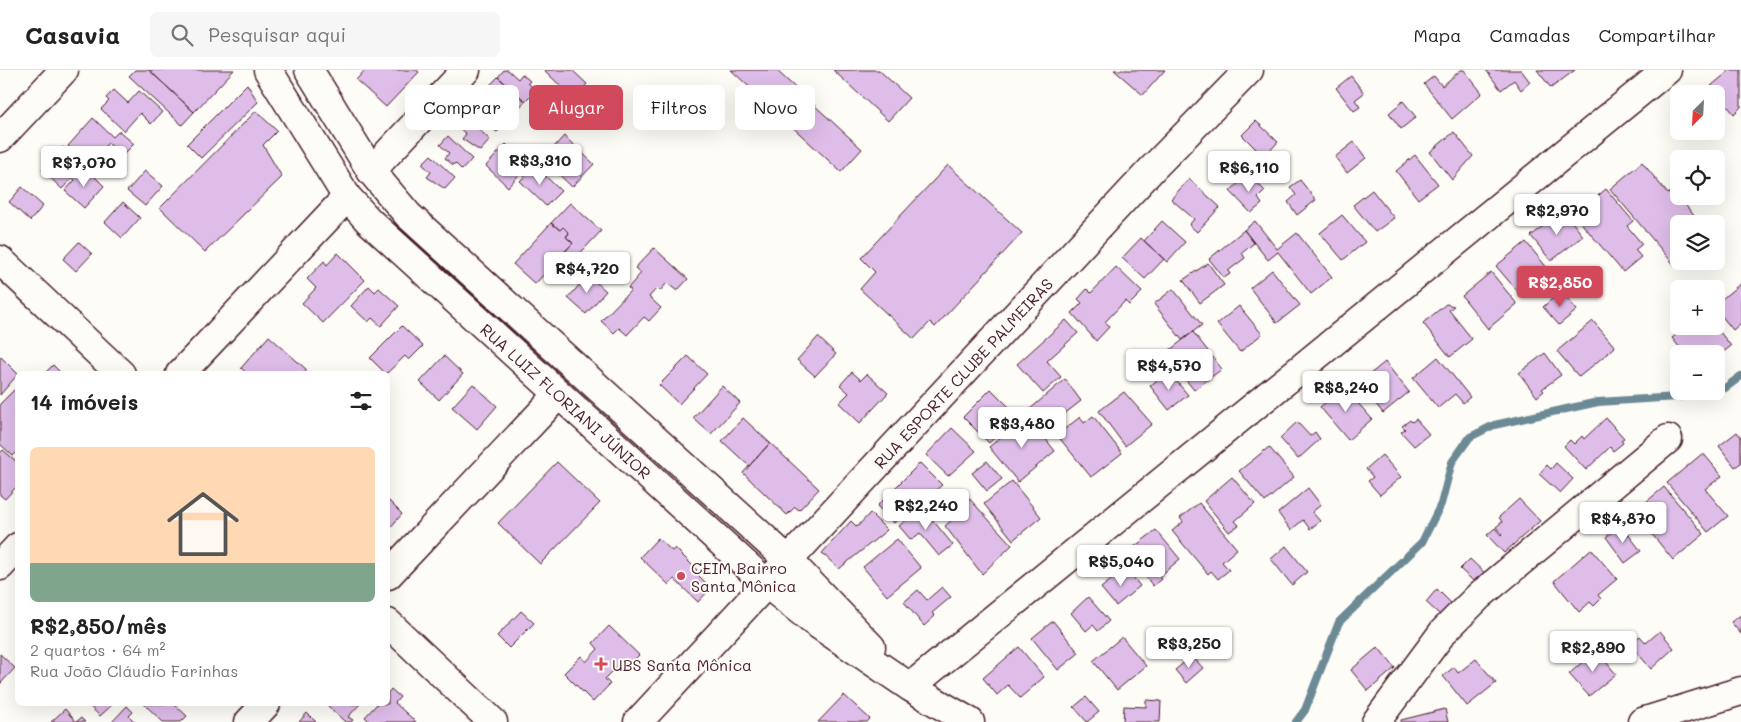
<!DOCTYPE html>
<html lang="pt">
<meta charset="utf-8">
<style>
body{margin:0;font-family:Mali,sans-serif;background:#f6f6f6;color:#222;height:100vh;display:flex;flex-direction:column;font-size:19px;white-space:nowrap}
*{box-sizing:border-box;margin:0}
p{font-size:16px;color:#767676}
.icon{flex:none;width:28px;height:28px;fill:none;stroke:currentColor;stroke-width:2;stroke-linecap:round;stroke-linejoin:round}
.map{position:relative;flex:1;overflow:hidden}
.side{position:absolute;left:15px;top:301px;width:375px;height:335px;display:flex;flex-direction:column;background:#fff;border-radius:8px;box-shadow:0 5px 20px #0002}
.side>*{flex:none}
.hud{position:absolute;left:405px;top:15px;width:475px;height:45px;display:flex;gap:10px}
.needle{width:32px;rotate:204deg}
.tools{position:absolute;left:1670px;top:15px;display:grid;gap:10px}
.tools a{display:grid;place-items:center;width:55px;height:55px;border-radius:8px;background:#fff;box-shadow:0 5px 20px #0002;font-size:25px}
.price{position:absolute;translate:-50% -42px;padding:0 11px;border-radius:5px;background:#fff;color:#222;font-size:16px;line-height:32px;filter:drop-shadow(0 1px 2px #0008)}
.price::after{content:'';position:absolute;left:50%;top:30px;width:15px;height:11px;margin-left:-8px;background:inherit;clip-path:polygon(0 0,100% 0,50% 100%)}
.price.selected{background:#d1495b;color:#fff}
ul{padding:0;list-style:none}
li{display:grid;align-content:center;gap:10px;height:265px;padding:0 15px}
li span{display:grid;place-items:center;height:155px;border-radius:8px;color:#555}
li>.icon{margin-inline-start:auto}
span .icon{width:90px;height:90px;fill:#fffc;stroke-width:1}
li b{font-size:21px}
h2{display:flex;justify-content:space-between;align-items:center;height:60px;padding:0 15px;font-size:21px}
.chip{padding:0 18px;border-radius:8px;background:#fff;box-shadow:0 5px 20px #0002;font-size:18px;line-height:45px}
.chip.selected{background:#d1495b;color:#fff}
header{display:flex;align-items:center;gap:30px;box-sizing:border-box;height:70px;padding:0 25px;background:#fff;border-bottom:1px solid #e0e0e0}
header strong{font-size:24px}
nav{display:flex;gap:28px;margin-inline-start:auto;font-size:18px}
.search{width:350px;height:45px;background:#f6f6f6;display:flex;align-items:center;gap:12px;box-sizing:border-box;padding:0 18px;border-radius:8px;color:#767676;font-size:19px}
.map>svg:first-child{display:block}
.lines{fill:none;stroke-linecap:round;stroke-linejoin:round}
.stream{stroke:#6c8a95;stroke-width:8}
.building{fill:#debde9;stroke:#4a1f2b}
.minor-casing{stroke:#4a1f2b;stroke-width:31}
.tertiary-casing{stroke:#4a1f2b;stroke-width:31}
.minor{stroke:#fdfcf7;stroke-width:28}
.tertiary{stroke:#fdfcf7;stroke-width:28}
.poi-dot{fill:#d1495b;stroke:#fdfcf7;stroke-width:2}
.labels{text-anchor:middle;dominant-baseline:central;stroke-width:4;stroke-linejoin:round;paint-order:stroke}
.street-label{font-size:16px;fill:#4a1f2b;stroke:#fdfcf7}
.poi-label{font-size:16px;fill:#4a1f2b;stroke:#fdfcf7;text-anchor:start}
</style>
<header>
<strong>Casavia</strong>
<div class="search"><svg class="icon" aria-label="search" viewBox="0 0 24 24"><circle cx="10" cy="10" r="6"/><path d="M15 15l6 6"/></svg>Pesquisar aqui</div>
<nav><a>Mapa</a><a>Camadas</a><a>Compartilhar</a></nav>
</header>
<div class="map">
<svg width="1741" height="652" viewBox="0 0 1741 652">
<rect width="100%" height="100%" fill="#fdfcf7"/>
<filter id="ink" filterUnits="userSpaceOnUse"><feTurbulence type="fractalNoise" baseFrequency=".02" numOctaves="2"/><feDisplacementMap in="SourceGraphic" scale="10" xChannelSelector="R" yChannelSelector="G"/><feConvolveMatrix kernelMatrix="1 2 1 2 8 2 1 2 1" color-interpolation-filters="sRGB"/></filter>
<g filter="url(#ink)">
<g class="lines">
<path class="stream" d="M1716,320L1725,318L1741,306
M1296,652L1305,640L1339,552L1422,472L1441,434L1452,392L1470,367L1494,355L1598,332L1677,327L1709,321"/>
</g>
<path class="building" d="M135,0H149L194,42L182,55L129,6Z
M149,0H234L194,42Z
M365,0H417L419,2L386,37L356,10Z
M504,0H508L518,9L522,4L530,11L528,13L536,20L525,31L498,7Z
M544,0H572L587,14L573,28Z
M731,0H776L862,79L841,102Z
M833,0H879L909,28L888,51Z
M1114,0H1165L1143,25Z
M1461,0H1464L1482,23L1452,49L1424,14L1434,6L1442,16Z
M1486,0H1521L1530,12L1521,20L1514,10L1501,20Z
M1537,0H1575L1551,18Z
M1730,0H1741V37L1734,44L1711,16Z
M1351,6L1364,23L1355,30L1360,37L1354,41L1336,18Z
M498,7L525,31L515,43L497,30L502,25L490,15Z
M247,14L258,32L201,88L187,74Z
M114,20L128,33L139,21L162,42L151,54L140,43L124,61L101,39L109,31L106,28Z
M601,27L619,43L605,57L588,41Z
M483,28L507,51L497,62L480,50L484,45L475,37Z
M548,28L565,43L552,58L534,42Z
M1403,31L1416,47L1401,59L1389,43Z
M256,41L277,61L263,75L282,107L205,182L160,138Z
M466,47L490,70L480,81L462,69L466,64L457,56Z
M93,48L113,67L119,61L134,74L122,86L108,73L88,94L68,76Z
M1256,51L1278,72L1264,87L1242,65Z
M1454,62L1473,86L1452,110L1430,82Z
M448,66L472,89L462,100L455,93L453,95L445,88L449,83L440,75Z
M564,66L594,94L572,117L543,89Z
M1354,72L1366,88L1347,103L1335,87Z
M506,74L528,95L508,117L486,96Z
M63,77L83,96L62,119L42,100Z
M431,85L455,108L445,119L427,107L431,102L422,94Z
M1415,85L1438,114L1418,129L1396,101Z
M1642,92L1668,124L1673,120L1701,154H1679V191H1683L1676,197L1610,119Z
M948,95L1022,163L935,257L930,252L914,269L860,219L875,202L861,188Z
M535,96L561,121L546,136L520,111Z
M86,98L104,116L84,138L65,121L75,110L72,107L79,100L82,103Z
M145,101L163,116L145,136L127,121Z
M1249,104L1265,121L1258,128L1262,134L1251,143L1230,121Z
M1189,109L1220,137L1197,162L1189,155L1194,149L1171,129Z
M1300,110L1316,130L1297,145L1288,132L1296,125L1290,117Z
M22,117L43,136L30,151L9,132Z
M1606,119L1633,151L1627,156L1642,174L1635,180L1641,187L1623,202L1577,148L1589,138L1587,135Z
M1372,120L1394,148L1375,162L1353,135Z
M123,132L140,148L122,168L105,152Z
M570,133L601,161L572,192L562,184L573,173L566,167L569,163L563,157L560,160L551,153Z
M1563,140L1583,166L1551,191L1531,166Z
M1342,145L1365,172L1343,190L1320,163Z
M1162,151L1185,172L1167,192L1144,171Z
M1255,151L1277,179L1297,163L1332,207L1311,224L1278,182L1268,190L1244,160Z
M551,153L560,160L563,157L569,163L566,167L573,173L535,214L513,194Z
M1244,160L1254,173L1242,183L1245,188L1228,201L1230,204L1224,208L1209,189Z
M1141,168L1164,189L1145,209L1122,188Z
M79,172L92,184L76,201L63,189Z
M1526,172L1548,199L1519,223L1496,196Z
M654,178L688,209L677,221L667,213L660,221L657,218L649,227L661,238L649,251L644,247L627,265L619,258L614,263L601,251L631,220L628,218L641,203L635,198Z
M338,183L365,210L323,253L302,233L316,218L307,209L324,191L327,195Z
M1208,193L1224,215L1200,233L1183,210Z
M1116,197L1142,222L1129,235L1125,231L1105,252L1110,256L1096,271L1072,243L1082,233L1078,229L1087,219L1091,223Z
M1272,200L1300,235L1277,253L1250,218Z
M1491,202L1517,234L1488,259L1462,226Z
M588,205L606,221L586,244L568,228Z
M1741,213V253L1733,260L1716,239V234Z
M369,216L375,222L379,218L399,236L381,256L372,248L368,252L351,236Z
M1173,219L1202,255L1182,270L1154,234Z
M1561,221L1577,240L1559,255L1543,237Z
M1446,234L1454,236L1449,240L1472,269L1450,287L1423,253Z
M1239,236L1262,264L1240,282L1217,254Z
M1066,250L1078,263L1047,291L1061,307L1043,323L1017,294Z
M1593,251L1615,277L1579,307L1557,281Z
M402,256L423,276L409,290L405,286L386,304L370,288Z
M1687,256H1715L1731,276L1721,284L1718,281L1715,284H1685L1672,268Z
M1193,262L1222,299L1194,320L1165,284Z
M269,266L307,300L303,304H248L241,298Z
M818,267L836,284L815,306L797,290Z
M1545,283L1561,305L1542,319L1544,321L1537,327L1519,303Z
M0,286L18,304L0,325Z
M444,286L463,304L439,330L420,312Z
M688,286L707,304L679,334L659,315Z
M1438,287L1470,327L1463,333L1455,324L1438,338L1413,308Z
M1385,292L1409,322L1383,343L1359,313Z
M53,295L62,304H44Z
M1168,301L1188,325L1169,340L1150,316Z
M852,302L861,310L867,304L888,323L860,353L839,333L849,323L840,315Z
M1065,309L1081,331L1063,345L1059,340L1053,345L1050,340L1036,348L1029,340Z
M473,314L497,336L477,359L452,337Z
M18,316V381L13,386L0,374V334Z
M722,316L740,333L711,364L693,348Z
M1344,317L1372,349L1348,370L1320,337Z
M991,319L1017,345L989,373L963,347Z
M1124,322L1152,354L1125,376L1099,341Z
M1027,345L1055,381L1018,412L989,377Z
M1093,346L1122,383L1091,407L1057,365L1080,347L1084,353Z
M743,348L770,373L749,396L722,371Z
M1606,348L1624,368L1621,370L1623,373L1613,381L1610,377L1586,400L1564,376L1570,370L1574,374L1582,366L1584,369Z
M1416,349L1429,364L1414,376L1401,362L1405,359L1402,356L1410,350L1412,352Z
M1297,352L1310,366L1315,362L1320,369L1298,389L1280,368Z
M952,358L976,381L948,406L926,385Z
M1737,362L1741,367V393L1735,397L1719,376Z
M770,373L819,419L799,440L795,437L787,445L743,403Z
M1269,377L1294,407L1265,432L1239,401Z
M3,380L18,393V415L5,429L0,425V383Z
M1703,383L1722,406L1705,419L1728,446L1708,462L1667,413Z
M1382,385L1401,407L1380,425L1368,411L1373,407L1366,399Z
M987,391L1002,409L987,421L972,403Z
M557,392L600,433L540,494L498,453Z
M920,393L942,415L910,441L891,422Z
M1556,393L1573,409L1560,423L1539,404L1547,395L1551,399Z
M1232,407L1255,434L1235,451L1239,455L1229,462L1204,431Z
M1012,411L1041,447L1013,470L984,434Z
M1664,417L1704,464L1673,490L1634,442Z
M1308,418L1321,435L1312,442L1320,451L1310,459L1303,450L1291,460L1278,443Z
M891,422L908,439L894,453L877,436Z
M966,425L1012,475L982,504L945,456L964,439L958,433Z
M1519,429L1540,451L1504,483L1487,465L1495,458L1501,465L1502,464L1496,457L1502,452L1499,447Z
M388,430L402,444L388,460Z
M1199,433L1237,479L1222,492L1229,500L1218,509L1211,501L1208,504L1172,461L1183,452L1180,448Z
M922,437L953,475L939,486L920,463L911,470L899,456Z
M870,443L887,460L839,499L822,483L851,451L857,457Z
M1621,455L1641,481L1625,493L1606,467Z
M1156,460L1180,489L1159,507L1161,509L1153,516L1142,502L1149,496L1134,477Z
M658,468L672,481L675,478L697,500L695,502L711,518L698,532L674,509L669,515L640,487Z
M897,469L921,498L887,526L863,497Z
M1286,476L1307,502L1292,515L1271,489Z
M1591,479L1617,509L1598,525L1601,529L1594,536L1590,532L1579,542L1554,511Z
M1470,489L1489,507L1479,516L1460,499Z
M1126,498L1140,516L1116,536L1101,518Z
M942,517L951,527L932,543L935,546L924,556L904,532L918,520L927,530Z
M1437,519L1451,533L1440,545L1426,532Z
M1088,527L1109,551L1098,561L1093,555L1086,561L1071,543Z
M521,541L534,553L509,578L497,566Z
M1741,545V564L1731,552Z
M1053,551L1079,583L1058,600L1032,568Z
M609,556L639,585L622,602L617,597L605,609L610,614L593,632L564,603L581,586L586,592L598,579L593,573Z
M1660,561L1674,578L1651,599L1630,574L1640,566L1646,573Z
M1122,567L1146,596L1117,620L1093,591Z
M1019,577L1044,607L1020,628L1008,615L997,625L983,608Z
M1378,577L1395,598L1368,621L1351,600Z
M1596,580L1616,604L1589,626L1569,604Z
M0,584L15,598L0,614Z
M1192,586L1203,598L1186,613L1175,600Z
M1476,589L1496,613L1467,636L1443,606L1454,597L1458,603Z
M391,619L400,627L395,633L416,652H370L365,647L377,634H388V623Z
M844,625L870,649L867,652H818Z
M1086,627L1099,642L1087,652L1074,637Z
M1146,630L1161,631L1160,652H1123L1124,636L1146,637Z
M87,634H113L100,646Z
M144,634H174L187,646L181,652H163Z
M326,634H360L348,647L353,650L351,652H345Z
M127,636L133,642L129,646L135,652H112Z
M65,639L76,652L81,648L85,652H51Z
M1445,639L1448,652H1401V650Z
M307,643L316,652H299Z"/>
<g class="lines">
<defs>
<path id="minor" d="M268,0L347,127L369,151L767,514L813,551L910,617L970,652
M309,0L371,101L408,145L788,490L871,577
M371,101L466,0
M0,190L121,304
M180,304L347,127
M0,496L18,477
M388,505L558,325
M388,553L493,652
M910,617L1667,0
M249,652L266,634
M638,652L1152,99L1249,0
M1376,652L1443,562L1479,526L1668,369
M1642,652L1741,621"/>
<path id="tertiary" d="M0,68L64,0"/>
</defs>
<use href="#minor" class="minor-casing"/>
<use href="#tertiary" class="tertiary-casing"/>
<use href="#minor" class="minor"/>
<use href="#tertiary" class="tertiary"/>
</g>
</g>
<g class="poi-dot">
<circle cx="681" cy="506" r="5"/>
<path d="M598.5 586.5h5v5h5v5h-5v5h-5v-5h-5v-5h5z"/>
</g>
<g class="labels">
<g class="street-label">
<text transform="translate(963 303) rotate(-47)">RUA ESPORTE CLUBE PALMEIRAS</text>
<text transform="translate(566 331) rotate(42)">RUA LUIZ FLORIANI JÚNIOR</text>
</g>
<g class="poi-label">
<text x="691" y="497">CEIM Bairro<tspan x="691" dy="18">Santa Mônica</tspan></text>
<text x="612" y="594">UBS Santa Mônica</text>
</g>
</g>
</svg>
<div class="tools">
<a><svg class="needle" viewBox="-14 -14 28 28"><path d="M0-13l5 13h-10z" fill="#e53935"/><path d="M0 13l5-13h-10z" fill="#767676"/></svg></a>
<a><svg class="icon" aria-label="locate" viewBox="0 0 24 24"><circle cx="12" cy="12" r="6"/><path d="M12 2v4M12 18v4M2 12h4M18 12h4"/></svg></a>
<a><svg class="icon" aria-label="layers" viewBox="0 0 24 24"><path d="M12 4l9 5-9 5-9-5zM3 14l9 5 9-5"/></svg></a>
<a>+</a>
<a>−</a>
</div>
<b class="price" style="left:540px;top:116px">R$3,310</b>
<b class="price" style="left:84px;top:118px">R$7,070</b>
<b class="price" style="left:1249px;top:123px">R$6,110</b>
<b class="price" style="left:1557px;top:166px">R$2,970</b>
<b class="price" style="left:587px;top:224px">R$4,720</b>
<b class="price selected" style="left:1560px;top:238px">R$2,850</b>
<b class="price" style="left:1169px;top:321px">R$4,570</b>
<b class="price" style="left:1346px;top:343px">R$8,240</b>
<b class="price" style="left:1022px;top:379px">R$3,480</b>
<b class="price" style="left:926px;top:461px">R$2,240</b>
<b class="price" style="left:1623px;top:474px">R$4,870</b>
<b class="price" style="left:1121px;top:517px">R$5,040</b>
<b class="price" style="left:1189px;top:599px">R$3,250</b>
<b class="price" style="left:1593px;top:603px">R$2,890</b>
<div class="hud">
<a class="chip">Comprar</a>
<a class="chip selected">Alugar</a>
<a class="chip">Filtros</a>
<a class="chip">Novo</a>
</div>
<section class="side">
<h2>14 imóveis<svg class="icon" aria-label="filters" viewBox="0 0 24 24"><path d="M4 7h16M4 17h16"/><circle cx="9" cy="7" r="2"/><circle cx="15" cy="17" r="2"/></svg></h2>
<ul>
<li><span style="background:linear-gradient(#ffd9b3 75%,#7fa58c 0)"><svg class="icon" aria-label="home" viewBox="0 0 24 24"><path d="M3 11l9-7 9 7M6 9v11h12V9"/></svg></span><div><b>R$2,850/mês</b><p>2 quartos · 64 m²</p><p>Rua João Cláudio Farinhas</p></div></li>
</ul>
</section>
</div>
